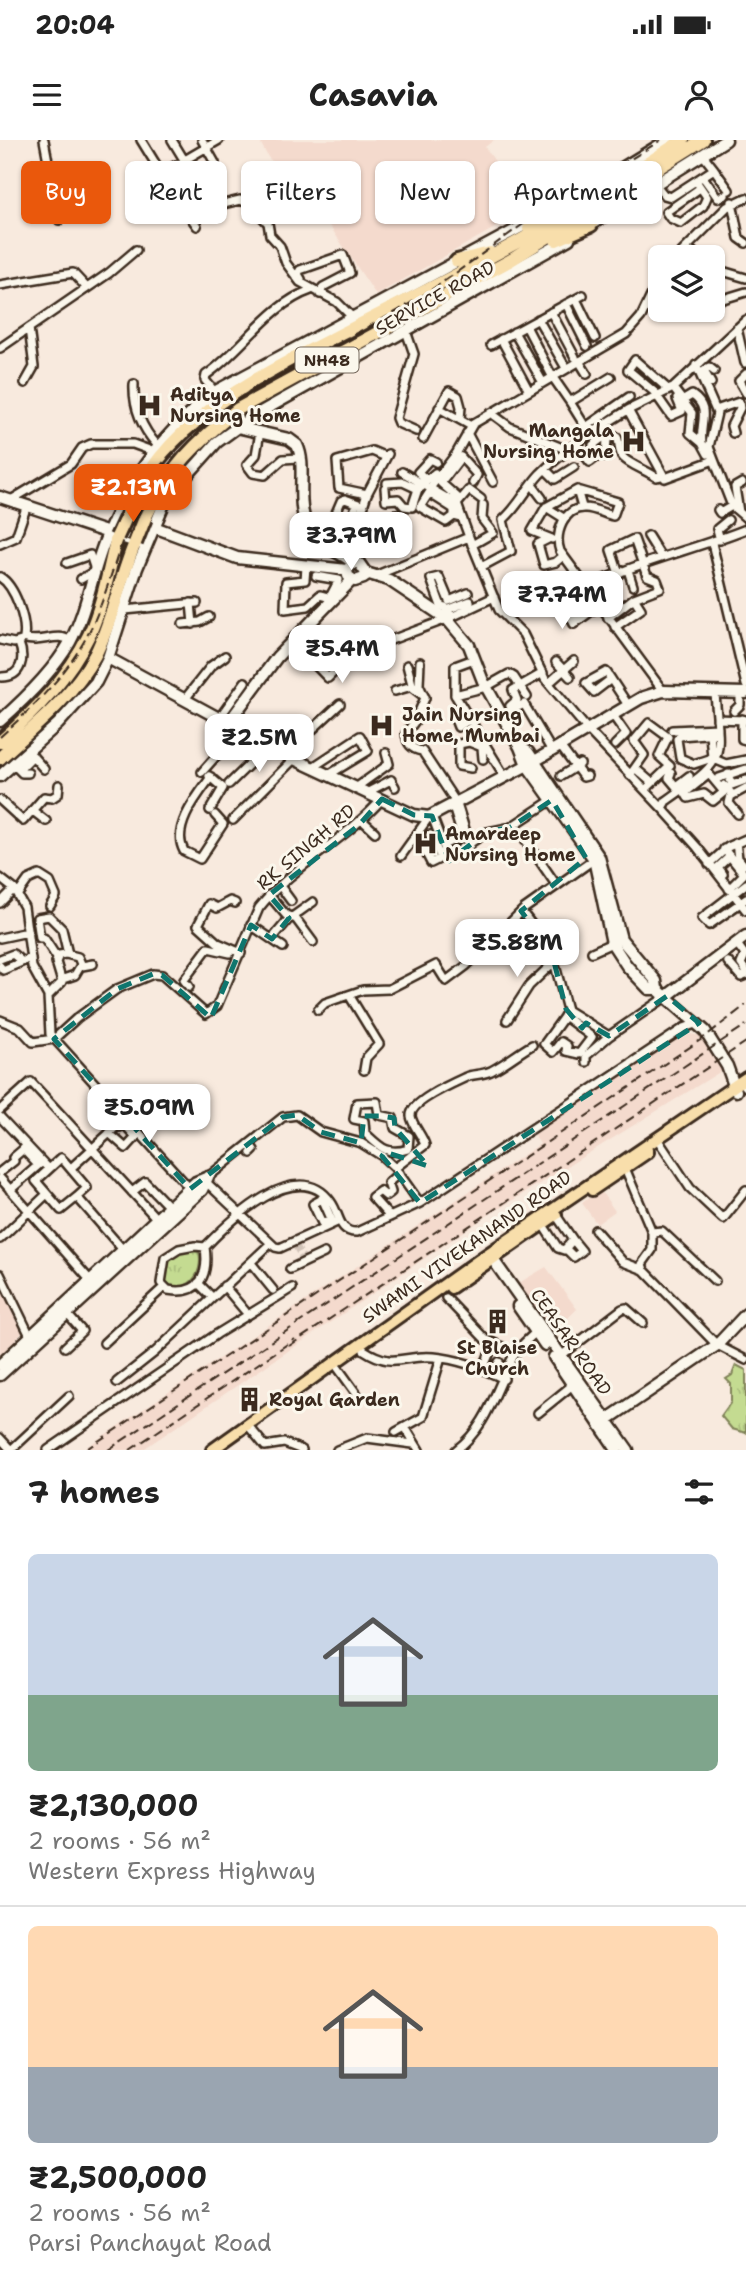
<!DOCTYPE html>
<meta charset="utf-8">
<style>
body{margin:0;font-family:"Shantell Sans",sans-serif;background:#f6f6f6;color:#222;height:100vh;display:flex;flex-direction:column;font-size:26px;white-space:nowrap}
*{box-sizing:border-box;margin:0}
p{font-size:23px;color:#767676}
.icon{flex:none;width:38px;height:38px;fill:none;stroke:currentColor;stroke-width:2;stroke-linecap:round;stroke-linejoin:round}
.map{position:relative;height:1310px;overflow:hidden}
.details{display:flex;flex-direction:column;background:#fff;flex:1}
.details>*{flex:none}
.guide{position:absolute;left:21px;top:21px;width:705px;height:63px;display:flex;gap:14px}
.tools{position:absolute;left:648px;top:105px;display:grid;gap:14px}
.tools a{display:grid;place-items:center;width:77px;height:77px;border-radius:10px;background:#fff;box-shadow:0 2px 5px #0004;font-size:35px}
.price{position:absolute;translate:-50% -60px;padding:0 16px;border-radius:14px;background:#fff;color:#222;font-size:23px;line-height:46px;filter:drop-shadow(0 2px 4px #0008)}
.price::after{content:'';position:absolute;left:50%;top:42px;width:21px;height:16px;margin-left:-10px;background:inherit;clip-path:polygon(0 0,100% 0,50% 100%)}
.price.on{background:#ea580c;color:#fff}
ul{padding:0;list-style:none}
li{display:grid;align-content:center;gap:14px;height:371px;padding:0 28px}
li+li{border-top:2px solid #e0e0e0}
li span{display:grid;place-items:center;height:217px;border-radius:10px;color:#555}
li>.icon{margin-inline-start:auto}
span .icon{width:126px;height:126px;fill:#fffc;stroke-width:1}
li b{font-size:30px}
h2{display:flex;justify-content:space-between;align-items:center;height:84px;padding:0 28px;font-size:30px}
.tag{padding:0 24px;border-radius:10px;background:#fff;box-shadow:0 2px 5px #0004;font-size:24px;line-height:63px}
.tag.on{background:#ea580c;color:#fff}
.status{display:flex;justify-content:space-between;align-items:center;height:49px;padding:0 35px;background:#fff;direction:ltr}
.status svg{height:19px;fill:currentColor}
header{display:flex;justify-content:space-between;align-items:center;height:91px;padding:0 28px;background:#fff;font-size:32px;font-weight:700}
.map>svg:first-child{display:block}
.built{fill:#f4dacd}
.park{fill:url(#park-tufts);stroke:#808258;stroke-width:2}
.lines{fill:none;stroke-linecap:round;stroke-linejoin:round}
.street-tunnel{stroke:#d2c4b8;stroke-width:7;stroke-dasharray:7 3.5;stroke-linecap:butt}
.street-casing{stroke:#3b2a1e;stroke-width:12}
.secondary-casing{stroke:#3b2a1e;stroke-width:15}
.primary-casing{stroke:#3b2a1e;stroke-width:16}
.highway-casing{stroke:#3b2a1e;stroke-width:18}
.street{stroke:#fbf7ec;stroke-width:7}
.secondary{stroke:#fbf7ec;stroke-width:10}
.primary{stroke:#f8deab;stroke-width:10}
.highway{stroke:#f8deab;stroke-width:12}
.rail{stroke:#3b2a1e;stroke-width:2;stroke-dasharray:10 5;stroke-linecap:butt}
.highway-bridge-casing{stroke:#3b2a1e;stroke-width:18;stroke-linecap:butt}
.highway-bridge{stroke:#f8deab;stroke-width:12}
.marked{fill:none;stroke:#0f766e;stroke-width:5;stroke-dasharray:14 9;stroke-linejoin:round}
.labels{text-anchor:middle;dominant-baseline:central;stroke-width:6;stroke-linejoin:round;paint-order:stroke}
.shield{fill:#fbf7ec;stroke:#75685c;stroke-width:2}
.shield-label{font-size:16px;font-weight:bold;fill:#3b2a1e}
.street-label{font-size:18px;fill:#3b2a1e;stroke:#fbf7ec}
.poi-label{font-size:18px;font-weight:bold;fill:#3b2a1e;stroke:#fbf7ec;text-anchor:start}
</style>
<div class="status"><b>20:04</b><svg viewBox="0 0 49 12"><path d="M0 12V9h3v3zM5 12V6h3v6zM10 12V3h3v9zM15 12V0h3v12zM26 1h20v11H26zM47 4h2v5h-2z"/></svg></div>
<header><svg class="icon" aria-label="menu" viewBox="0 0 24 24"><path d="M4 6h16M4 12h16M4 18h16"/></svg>Casavia<svg class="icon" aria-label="person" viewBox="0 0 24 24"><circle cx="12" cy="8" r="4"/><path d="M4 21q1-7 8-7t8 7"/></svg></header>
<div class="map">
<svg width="746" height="1310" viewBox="0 0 746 1310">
<defs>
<pattern id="park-tufts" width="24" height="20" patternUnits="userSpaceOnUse" patternTransform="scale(1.75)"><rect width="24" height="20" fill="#c4db91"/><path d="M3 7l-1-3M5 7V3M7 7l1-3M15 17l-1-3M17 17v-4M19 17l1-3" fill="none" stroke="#a9bc7d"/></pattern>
</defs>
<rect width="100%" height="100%" fill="#f8eade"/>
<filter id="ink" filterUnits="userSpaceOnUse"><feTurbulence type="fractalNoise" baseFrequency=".0143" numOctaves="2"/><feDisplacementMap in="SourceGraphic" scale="14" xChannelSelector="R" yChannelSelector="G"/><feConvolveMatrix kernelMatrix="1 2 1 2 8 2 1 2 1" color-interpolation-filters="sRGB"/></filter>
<g filter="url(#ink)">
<path class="built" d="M259,0H494L485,7L528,69L376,155L331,88L268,17Z
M683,893L703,896L723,930L487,1076L142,1310H82L540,1004L533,993Z
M600,1050L615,1071L597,1084L582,1063Z
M546,1127L577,1169L552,1194L517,1144Z
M0,1144L22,1193L0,1216Z"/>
<path class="park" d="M187,1110L199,1112C204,1134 188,1155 165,1143C163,1126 171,1115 187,1110Z
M736,1225L746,1230V1293L732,1289L721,1276L731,1262V1244L726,1239L732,1235Z"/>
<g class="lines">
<path class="street-tunnel" d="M296,1106L304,1121"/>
<defs>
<path id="street" d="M44,0L59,80
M141,0L176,57L190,58L211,67L240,60L250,64L268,83L270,95L280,106L286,123L300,142L337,162L352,177
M172,0L195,38
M202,0L215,23
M714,29L729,50
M161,34L219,0
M703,37L718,58L725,55
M696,41L707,57L703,66L681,83L670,78L666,72L700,48
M656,45L664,55L671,57L714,29L703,15
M176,57L197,86
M732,62L739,98L746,103
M677,117L727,67L746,58
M681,117L693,112L698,117
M712,128L746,138
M301,139L298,134L300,130L343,115L350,133L323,147L320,154
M0,145L73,133L87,148
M712,155L723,159L746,152
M576,159L595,198
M566,164L587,206
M551,172L575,217
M538,179L566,228
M526,186L552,236L570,262L611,237
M737,188L745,223
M406,191L414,214L396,278L398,283L416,291
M514,192L542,241
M501,199L528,249
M491,205L583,155
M0,208L109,133L136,110
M579,221L587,234
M696,225L717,273L709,307L732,366L746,378
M704,231L711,243L706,246
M701,234L709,227L714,231
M746,234L739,241L746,253
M25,243L34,227L29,188
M134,244C133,267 142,288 157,305
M673,248L692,273L690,293L702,303L708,314
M215,252L205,240L206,235C243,210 268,165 311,150
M658,255L628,230L635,220L669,250
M657,256L671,276L682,271L677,259
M682,261L692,255C712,269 699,283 702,303
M570,262L588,291
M439,268L471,286
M716,270L739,262L740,268L731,286L733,293
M491,273L510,287L570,311
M586,287L629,257
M260,292L256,315L247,325L253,333L265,335L283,319L299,318
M467,293L493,342
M423,299L449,251L458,256L461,267L460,279
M577,305L590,322L599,315L593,305L608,294
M606,317L607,298L617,297C620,302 618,308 621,314C623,322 648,331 656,337L661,336
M714,320L665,338L628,270L673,248L746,180
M546,330L555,339L574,327
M402,332L457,364L469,397
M435,333L427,340L418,332L430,319L436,322
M387,343L403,342L418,349L422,347
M533,346L542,358
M385,348L386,360L398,359L404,366L412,367L418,349
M430,348L456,314L473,284L626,194L641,177L660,137
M367,354L339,348L337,321L372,311L386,317
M457,357L441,343L461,317L477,335L473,343
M11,360L71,324L82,308L91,304H133L152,311
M458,363L469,350L481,359
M546,367L532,391L552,399
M582,367L577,350L618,362L613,376C605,374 594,368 585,368C564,367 554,394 560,411L663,551
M718,370L720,373L732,366
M739,372L735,347L742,343
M454,376L446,382L420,367L429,353L454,369V376L462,378
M565,379L546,367L577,350
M357,387L373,394L396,374
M648,396L661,417
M325,398L343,404L355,369
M548,399L538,404L544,425L556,422L563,416
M720,400L717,389L728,380
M712,403L746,545
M0,404L16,397L27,365
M472,405L493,393L482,379L483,365
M322,406L341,361L345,359L364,366
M346,417L367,354L388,314
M67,423L90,415L94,427
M306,427L305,440L286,442L285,469L308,466L320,455L335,459
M481,427L511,411L503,380C519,366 526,349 540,334C565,309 598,288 628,270
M628,430L633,446
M377,435L469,397L499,470L523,494L545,539L588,590L662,668
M316,436L339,440L330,457
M0,437C15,446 27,481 24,498
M81,439L95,431
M565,460C619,425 686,413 746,389
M191,463L193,484
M591,466L593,470L574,484L571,478L588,464L591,466L596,462
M125,470L197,463
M447,470L470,461
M452,477L445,467L441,466L431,439L439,437L449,461L468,453
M608,478L634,458L660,448L657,440L647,436L634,399L611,410L619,434
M183,484L200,482L209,477
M615,487L641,469L634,458
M375,492L385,507L377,517
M24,498C39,505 58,491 70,501
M0,500L14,503L21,501
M292,501L328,538L354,512L336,493
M383,503L447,479L494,457
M420,522L419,545L425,558L415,581L406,593C407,604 411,609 422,611L457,664L470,705
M556,522L570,537
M407,525L413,548L425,557
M2,537C22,537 25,518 19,503
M611,539L594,552L586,543L606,532L607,533L628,565
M549,543L574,521
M395,551L412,546
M715,554C721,624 726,619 666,661L662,668L697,707L746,770
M455,555V526L474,519
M185,559L211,526L225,516
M510,566L517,560L513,550L543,533
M461,568L453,574L458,587L469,580
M734,571L740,565V554
M612,574L626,594L615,605
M502,575L524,564L552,611
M220,577L245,542
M717,579L746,580
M742,579V599L746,600
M672,590L718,588
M710,594L712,618L694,624L680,618L677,599L680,596L718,593
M560,606L583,637L587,636
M482,608L483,619
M28,611L44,629
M290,616L299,602L340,564
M714,619L726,624L746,620
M16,627L22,633H28
M313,627L360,596L368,611L330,634
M471,628L459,626V604L469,602L487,609
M636,629L651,642
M19,630L33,616
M202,632L240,589
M671,633L669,638L680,651
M709,634L724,652L713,661L704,654L688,658L685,653Z
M728,634L732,645L746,640
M630,635L644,615L634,601L649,583L668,597L659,616L670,626L645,650
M209,636L223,648L210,670
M561,636L580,624
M211,637C197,656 171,688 184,711L200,719L223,684L215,675
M505,637L455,555L486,547L509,534L514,537L527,557
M719,638L746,629
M229,644L269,605
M724,645L733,655L746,648
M676,646L689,636
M357,647L389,624L386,613
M368,652L391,640L395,647
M731,655L729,663L738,674
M0,660L23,681L44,657L52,658L58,654L59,645
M33,671L46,681
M432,676L443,705L462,696L453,667
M233,680L294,619
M363,681L375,692
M417,696L431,723L441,718L430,695
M526,701L557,746
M736,703L738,718L744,725
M443,705L449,717L487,692L511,687L552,660
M724,709L744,734L729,749
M401,716L429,677
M709,724L728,707L746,699
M723,734L718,727L730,716
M0,738L14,749L24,767L32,827L48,856L50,894L193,1052
M746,744L702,778L709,785L746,759
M280,746L291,761
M18,754L28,740L39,735L50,742L56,756L50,766
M269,755L286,775L296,779L313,802
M0,763L14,749
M235,763L230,761L217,768L209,764L198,785L218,803L241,813
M522,772L551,810L567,870L609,896L667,856
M251,785L283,807
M0,798L28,792
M272,799L288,780L313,762
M737,804L745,815L741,824L746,831
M592,812L612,803
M57,818L44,798H40L37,778L49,776L62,789L68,814
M0,819L13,814L21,821
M728,822L741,837L746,835
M0,826L3,830L31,818
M63,839L75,835L81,825
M189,847L184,840L208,808L230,813
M349,855L379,904L366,918L364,930
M48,856L62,842L56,822L59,815L66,814L78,817L82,826L93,824
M318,870L325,863L363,850L389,849L436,825L446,841L466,826L524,769L596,718
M564,876L592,897L579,914L566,911L567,906L561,902L553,912L544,904L545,903L568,871
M0,880L20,888L33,902L54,899L77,878L117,849L153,834L162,835L206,874L217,866L259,768C293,725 346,700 382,659
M507,880L529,846L555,821
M586,922V916L609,896
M745,946L746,947
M377,962L379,975L393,978L395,988L409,996L408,1009C387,1016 380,1007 365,993L364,981L354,979L357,963Z
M0,970L31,942L156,1078
M0,977L49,1029L36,1041L61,1070L77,1057L124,1111
M109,993L126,1008L136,997L124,984L120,987
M660,1003L690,1048L723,1079L746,1050
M249,1004L254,1010L251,1013
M23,1009L38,1025
M71,1028L126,978
M395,1028L425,1005C422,995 412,985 411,976C410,962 453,943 466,937C473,934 482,935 491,931C505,924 518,913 532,905
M625,1028L652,1092V1110L642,1124L644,1130L717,1205L746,1220
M49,1029L61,1018L65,1022L87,1048L77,1057
M0,1032L14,1021L13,1018L27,1006
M208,1037L283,977L297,975L321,992L361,1003L382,1016L395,1028L420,1063
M0,1038L90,1140
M205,1041L275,1107L280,1108L339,1081
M10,1050L42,1022
M132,1052L145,1042L169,1067
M326,1057L313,1064L322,1083L331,1079
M322,1058L333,1083
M390,1077L372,1057L380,1051L386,1056L391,1052L388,1043L399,1033
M543,1085L558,1108L564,1110L573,1100L556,1075
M595,1090L623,1122L644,1130
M652,1092L662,1091L715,1141
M0,1099L47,1054
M195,1106L205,1107C209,1135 200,1156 168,1150L161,1143L165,1118L179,1109Z
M205,1107C229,1082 297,1014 331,1062C340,1074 338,1093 357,1092L420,1063L684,888L698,883
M566,1109L574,1117L582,1111L573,1100
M251,1123L273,1150
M290,1129L324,1113
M0,1134L32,1200
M198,1143L212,1157
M224,1146L245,1171
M446,1158L485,1199L515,1213
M104,1203L164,1147
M65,1207L82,1191L67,1174
M364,1210C395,1230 403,1214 434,1217C458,1219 482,1228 504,1239
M558,1218L622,1169L626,1168L643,1183
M338,1228L359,1257
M483,1229L493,1205
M493,1234L499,1222
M117,1242L155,1212L270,1104
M538,1273L575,1243
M405,1287L419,1310
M251,1289L265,1306L284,1303L302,1310
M396,1292L423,1277L441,1218
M0,1298L11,1310L69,1256
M48,1310L217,1194L292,1148
M337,1310L367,1298L413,1304
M456,1310C488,1287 496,1247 514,1215C519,1206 530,1198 537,1191"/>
<path id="secondary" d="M587,87L726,0
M237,287L289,299L297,305C309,330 291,367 313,396C323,410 341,411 353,423
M0,357L142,404
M122,375L237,418L347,430
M366,433L364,438L355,441L348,436L347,430L353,423H359L366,433L389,440L447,479L469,505L483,541L520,607L527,625L594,719L612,803L627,826L649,849H657L705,891L727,926L736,951
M108,518L294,619L414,675L429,677L533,622L641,558L663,551L746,553
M0,581C25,559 53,532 70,502C88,469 92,430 107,396C133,333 164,292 218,250L562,65L668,0
M229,582L277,517L352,440
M520,607L528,612L599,717L621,799L656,841L657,849
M0,636L58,584L96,542L108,518L137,428L166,359L217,302L250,278L569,99
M667,856L746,796
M489,1114L628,1310
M518,1166L545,1205
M554,1217L617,1310
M0,1225L196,1042L208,1037
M0,1235L202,1050L208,1037
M602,1283L717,1205L746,1174"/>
<path id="primary" d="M592,1050L648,1012
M451,1148L556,1075
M212,1310L483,1117L746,938"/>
<path id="highway" d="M529,89L547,73
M556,100L591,85
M457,121L490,113
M129,371C164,279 264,234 345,192C397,165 450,139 501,111C564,77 624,39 683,0
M145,378C168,330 197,301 238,269L511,120L703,0
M0,602C34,572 69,537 89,495C103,465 109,429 117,397
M0,618C34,587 72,557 95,515C113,480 119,440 135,403"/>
</defs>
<use href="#street" class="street-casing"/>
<use href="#secondary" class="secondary-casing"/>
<use href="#primary" class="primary-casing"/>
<use href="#highway" class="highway-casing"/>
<use href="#street" class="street"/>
<use href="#secondary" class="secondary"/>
<use href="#primary" class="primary"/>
<use href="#highway" class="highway"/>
<path class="rail" d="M0,597C35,565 70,532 91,488C118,431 124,364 169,316C232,248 320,215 399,170C444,144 483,112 525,83C569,53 617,29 661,0
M289,1206L746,902
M85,1310L702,899L746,865
M108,1310L746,885
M130,1310L295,1199"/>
<defs>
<path id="highway-bridge" d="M117,397L129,371
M135,403L145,378"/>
</defs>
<use href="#highway-bridge" class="highway-bridge-casing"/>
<use href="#highway-bridge" class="highway-bridge"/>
</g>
</g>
<path class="marked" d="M382,659L414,675L432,676L449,721L487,692L511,687L552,660L586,718L521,771L551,810L566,869L582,888L586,883L609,896L667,856L699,883L420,1063L382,1016L385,1012L428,1026L395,988L394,978L381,976H364L361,1003L321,992L297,975L283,977L190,1049L54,899L117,849L153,834L162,835L211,878L251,785L272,799L289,778L269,755L359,685Z"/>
<defs>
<symbol id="hospital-bare" viewBox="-9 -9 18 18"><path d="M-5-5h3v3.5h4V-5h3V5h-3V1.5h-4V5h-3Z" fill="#3b2a1e" stroke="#fbf7ec" stroke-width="2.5" paint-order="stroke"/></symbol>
<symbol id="building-bare" viewBox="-9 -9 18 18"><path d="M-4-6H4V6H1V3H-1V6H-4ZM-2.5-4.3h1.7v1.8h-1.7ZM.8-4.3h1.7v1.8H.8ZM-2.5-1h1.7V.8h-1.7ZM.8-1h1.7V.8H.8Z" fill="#3b2a1e" stroke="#fbf7ec" stroke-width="2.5" paint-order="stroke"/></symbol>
</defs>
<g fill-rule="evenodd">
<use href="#hospital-bare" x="132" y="248" width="35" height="35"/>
<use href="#hospital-bare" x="616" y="284" width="35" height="35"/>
<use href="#hospital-bare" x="364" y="568" width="35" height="35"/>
<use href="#hospital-bare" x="408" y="686" width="35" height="35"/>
<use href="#building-bare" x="480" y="1164" width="35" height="35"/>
<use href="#building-bare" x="232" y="1242" width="35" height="35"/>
</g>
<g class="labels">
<rect class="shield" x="295.5" y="207.5" width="63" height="25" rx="5"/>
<g class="shield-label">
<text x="327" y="220">NH48</text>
</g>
<g class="street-label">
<text transform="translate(435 158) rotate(-29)">SERVICE ROAD</text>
<text transform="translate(306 707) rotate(-40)">RK SINGH RD</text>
<text transform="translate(467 1107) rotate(-35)">SWAMI VIVEKANAND ROAD</text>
<text transform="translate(571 1202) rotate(55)">CEASAR ROAD</text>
</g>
<g class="poi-label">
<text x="170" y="255">Aditya<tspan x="170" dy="21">Nursing Home</tspan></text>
<text x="614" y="291" text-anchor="end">Mangala<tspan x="614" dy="21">Nursing Home</tspan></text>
<text x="402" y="575">Jain Nursing<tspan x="402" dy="21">Home, Mumbai</tspan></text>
<text x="445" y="694">Amardeep<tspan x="445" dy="21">Nursing Home</tspan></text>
<text x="497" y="1208" text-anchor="middle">St Blaise<tspan x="497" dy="21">Church</tspan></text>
<text x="269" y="1260">Royal Garden</text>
</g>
</g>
</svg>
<div class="tools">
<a><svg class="icon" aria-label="layers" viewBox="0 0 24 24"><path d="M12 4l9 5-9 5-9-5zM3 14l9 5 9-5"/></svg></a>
</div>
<b class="price on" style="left:133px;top:384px">₹2.13M</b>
<b class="price" style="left:351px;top:432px">₹3.79M</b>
<b class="price" style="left:562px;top:491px">₹7.74M</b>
<b class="price" style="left:342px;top:545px">₹5.4M</b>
<b class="price" style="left:259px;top:634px">₹2.5M</b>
<b class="price" style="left:517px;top:839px">₹5.88M</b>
<b class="price" style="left:149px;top:1004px">₹5.09M</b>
<div class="guide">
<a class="tag on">Buy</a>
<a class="tag">Rent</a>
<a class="tag">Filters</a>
<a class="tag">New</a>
<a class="tag">Apartment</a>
</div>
</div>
<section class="details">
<h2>7 homes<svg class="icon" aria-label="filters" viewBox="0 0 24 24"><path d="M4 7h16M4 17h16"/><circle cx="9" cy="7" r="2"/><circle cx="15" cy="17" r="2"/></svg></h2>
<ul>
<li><span style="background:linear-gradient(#c9d6e8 65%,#7fa58c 0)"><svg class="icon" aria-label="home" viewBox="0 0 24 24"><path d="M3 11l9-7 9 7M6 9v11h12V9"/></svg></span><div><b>₹2,130,000</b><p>2 rooms · 56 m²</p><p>Western Express Highway</p></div></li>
<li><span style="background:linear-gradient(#ffd9b3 65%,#9aa5b1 0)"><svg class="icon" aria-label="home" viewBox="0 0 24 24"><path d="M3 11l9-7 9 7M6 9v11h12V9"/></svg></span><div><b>₹2,500,000</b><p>2 rooms · 56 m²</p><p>Parsi Panchayat Road</p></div></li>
</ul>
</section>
